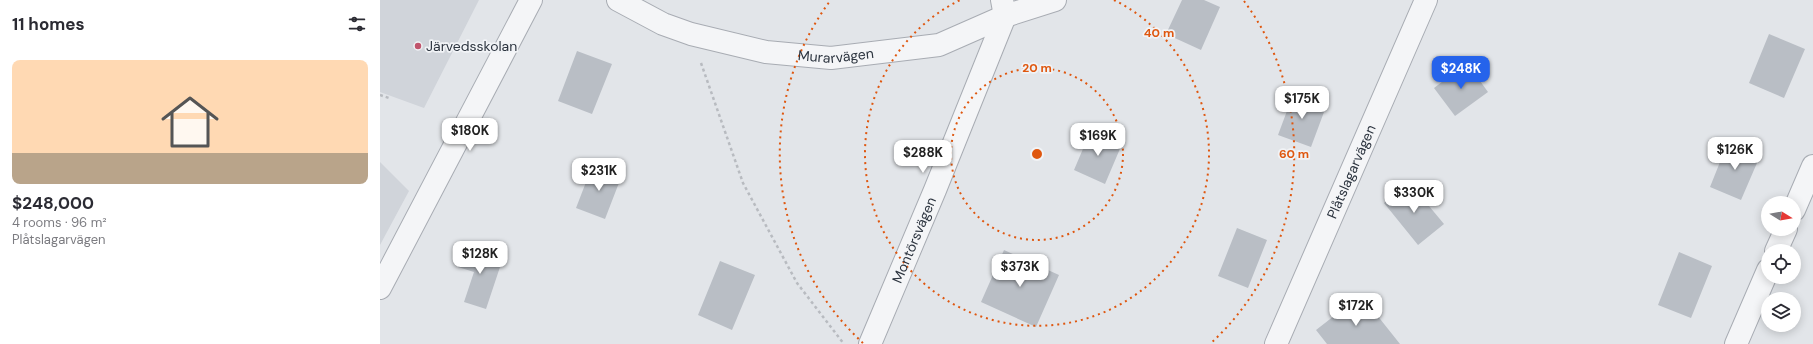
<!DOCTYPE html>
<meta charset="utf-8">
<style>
body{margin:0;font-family:"DM Sans",sans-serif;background:#f7f7f7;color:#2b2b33;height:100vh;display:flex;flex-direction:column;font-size:15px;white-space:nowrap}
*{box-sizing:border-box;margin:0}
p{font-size:13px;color:#7c7c81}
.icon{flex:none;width:22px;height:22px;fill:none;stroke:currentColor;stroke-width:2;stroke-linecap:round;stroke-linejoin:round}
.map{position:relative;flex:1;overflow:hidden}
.side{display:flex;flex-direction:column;background:#fff;width:380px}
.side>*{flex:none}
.needle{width:26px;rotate:101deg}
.buttons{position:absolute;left:1381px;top:196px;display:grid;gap:8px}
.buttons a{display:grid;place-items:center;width:40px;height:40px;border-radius:50%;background:#fff;box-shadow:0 2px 10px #0003;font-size:20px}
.price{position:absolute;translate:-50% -34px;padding:0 9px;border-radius:8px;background:#fff;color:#222;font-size:13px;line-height:26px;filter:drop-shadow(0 1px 2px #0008)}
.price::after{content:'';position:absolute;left:50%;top:24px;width:12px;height:9px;margin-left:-6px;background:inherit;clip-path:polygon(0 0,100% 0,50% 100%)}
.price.active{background:#2563eb;color:#fff}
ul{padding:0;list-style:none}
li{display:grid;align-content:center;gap:8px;height:212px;padding:0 12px}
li+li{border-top:1px solid #e1e1e2}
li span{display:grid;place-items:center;height:124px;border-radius:8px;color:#555}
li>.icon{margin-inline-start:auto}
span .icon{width:72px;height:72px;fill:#fffc;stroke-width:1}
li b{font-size:17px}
h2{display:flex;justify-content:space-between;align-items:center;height:48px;padding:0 12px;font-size:17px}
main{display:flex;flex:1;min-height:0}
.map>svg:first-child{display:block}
.built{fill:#d0d4da}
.building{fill:#b9bec5}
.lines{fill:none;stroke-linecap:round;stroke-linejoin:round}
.minor-casing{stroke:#a8acb3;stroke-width:24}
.path{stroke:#b8bbc0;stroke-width:2.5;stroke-dasharray:3 3;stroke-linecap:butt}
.minor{stroke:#f4f5f7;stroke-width:22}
.ring{fill:none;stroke:#df570f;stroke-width:2;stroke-dasharray:2 4}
.poi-dot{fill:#c0546c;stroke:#f1f3f6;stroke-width:1.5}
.labels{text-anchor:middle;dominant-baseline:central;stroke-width:3.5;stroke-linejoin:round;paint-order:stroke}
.poi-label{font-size:14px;fill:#2c343f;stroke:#f1f3f6;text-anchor:start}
.street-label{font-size:14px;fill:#2c343f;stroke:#f1f3f6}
.centre{fill:#df570f;stroke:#f1f3f6;stroke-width:2}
.ring-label{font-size:12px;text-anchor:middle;font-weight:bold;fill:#df570f;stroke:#f1f3f6;stroke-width:3.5;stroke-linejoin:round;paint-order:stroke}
</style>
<main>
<section class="side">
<h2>11 homes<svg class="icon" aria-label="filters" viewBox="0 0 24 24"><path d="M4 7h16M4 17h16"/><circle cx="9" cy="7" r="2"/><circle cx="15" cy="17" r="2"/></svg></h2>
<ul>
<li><span style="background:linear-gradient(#ffd9b3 75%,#b9a48a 0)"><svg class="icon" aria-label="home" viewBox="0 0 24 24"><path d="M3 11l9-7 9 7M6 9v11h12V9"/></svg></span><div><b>$248,000</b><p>4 rooms · 96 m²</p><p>Plåtslagarvägen</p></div></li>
</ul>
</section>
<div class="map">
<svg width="1433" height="344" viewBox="0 0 1433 344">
<rect width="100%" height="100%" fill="#e2e5e9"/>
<path class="built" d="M0,0H99L44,108L0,92Z
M0,162L29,191L0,245Z"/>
<path class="building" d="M802,0H824L840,7L821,50L786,34Z
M1389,34L1425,49L1404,98L1369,83Z
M197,51L232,64L212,114L178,101Z
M1087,63L1108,92L1075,116L1054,88Z
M914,92L947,104L931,147L898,135Z
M711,130L742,144L725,184L694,170Z
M1348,142L1380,156L1361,200L1330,187Z
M213,164L242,175L225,219L196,208Z
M1029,182L1064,224L1038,245L1004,203Z
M857,228L887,240L868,288L838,276Z
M85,245L123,258L106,309L84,302L94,272L78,267Z
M624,250L679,275L656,327L601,302Z
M1299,252L1332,266L1311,318L1278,305Z
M340,261L375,275L352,330L318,315Z
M981,295L1020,344H947L936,330Z"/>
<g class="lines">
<defs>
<g id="minor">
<path id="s1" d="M238,0L283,24L311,34L386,52L451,58L559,45L625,16L675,0"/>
<path d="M1414,210L1433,166"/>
<path d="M1396,251L1406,229"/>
<path d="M0,288L151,0"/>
<path id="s2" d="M490,344L555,190L625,16L622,0"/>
<path id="s3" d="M896,344L1046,0"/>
<path d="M1356,344L1388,270"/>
</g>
</defs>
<use href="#minor" class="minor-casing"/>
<path class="path" d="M321,63L363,183L417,283L464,344
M0,95L9,98"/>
<use href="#minor" class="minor"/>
</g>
<g class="ring">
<circle cx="657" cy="154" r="86"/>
<path d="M734 0A172 172 0 1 1 580 0"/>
<path d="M483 343A257 257 0 0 1 450 1M864 1A257 257 0 0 1 831 343"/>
</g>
<circle class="poi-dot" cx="38" cy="46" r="4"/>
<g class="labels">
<g class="poi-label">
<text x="46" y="46">Järvedsskolan</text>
</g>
<g class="street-label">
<text stroke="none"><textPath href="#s1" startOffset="228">Murarvägen</textPath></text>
<text stroke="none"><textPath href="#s3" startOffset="188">Plåtslagarvägen</textPath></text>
<text stroke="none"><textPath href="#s2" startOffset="113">Montörsvägen</textPath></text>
</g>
</g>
<circle cx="657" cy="154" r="6" class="centre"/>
<g class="ring-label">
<text x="779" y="37">40 m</text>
<text x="657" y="72">20 m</text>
<text x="914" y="158">60 m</text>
</g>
</svg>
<div class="buttons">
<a><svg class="needle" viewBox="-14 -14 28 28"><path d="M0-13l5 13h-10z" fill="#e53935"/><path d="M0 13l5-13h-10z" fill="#7c7c81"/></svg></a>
<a><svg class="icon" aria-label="locate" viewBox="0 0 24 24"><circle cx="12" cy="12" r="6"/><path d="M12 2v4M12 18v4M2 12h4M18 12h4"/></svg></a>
<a><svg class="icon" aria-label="layers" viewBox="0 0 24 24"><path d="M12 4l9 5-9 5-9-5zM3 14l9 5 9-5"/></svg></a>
</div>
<b class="price active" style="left:1081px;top:90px">$248K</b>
<b class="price" style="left:922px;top:120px">$175K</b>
<b class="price" style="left:90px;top:152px">$180K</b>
<b class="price" style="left:718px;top:157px">$169K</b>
<b class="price" style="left:1355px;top:171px">$126K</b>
<b class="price" style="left:543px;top:174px">$288K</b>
<b class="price" style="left:219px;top:192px">$231K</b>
<b class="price" style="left:1034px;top:214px">$330K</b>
<b class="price" style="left:100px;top:275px">$128K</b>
<b class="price" style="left:640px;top:288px">$373K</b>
<b class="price" style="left:976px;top:327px">$172K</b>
</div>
</main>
